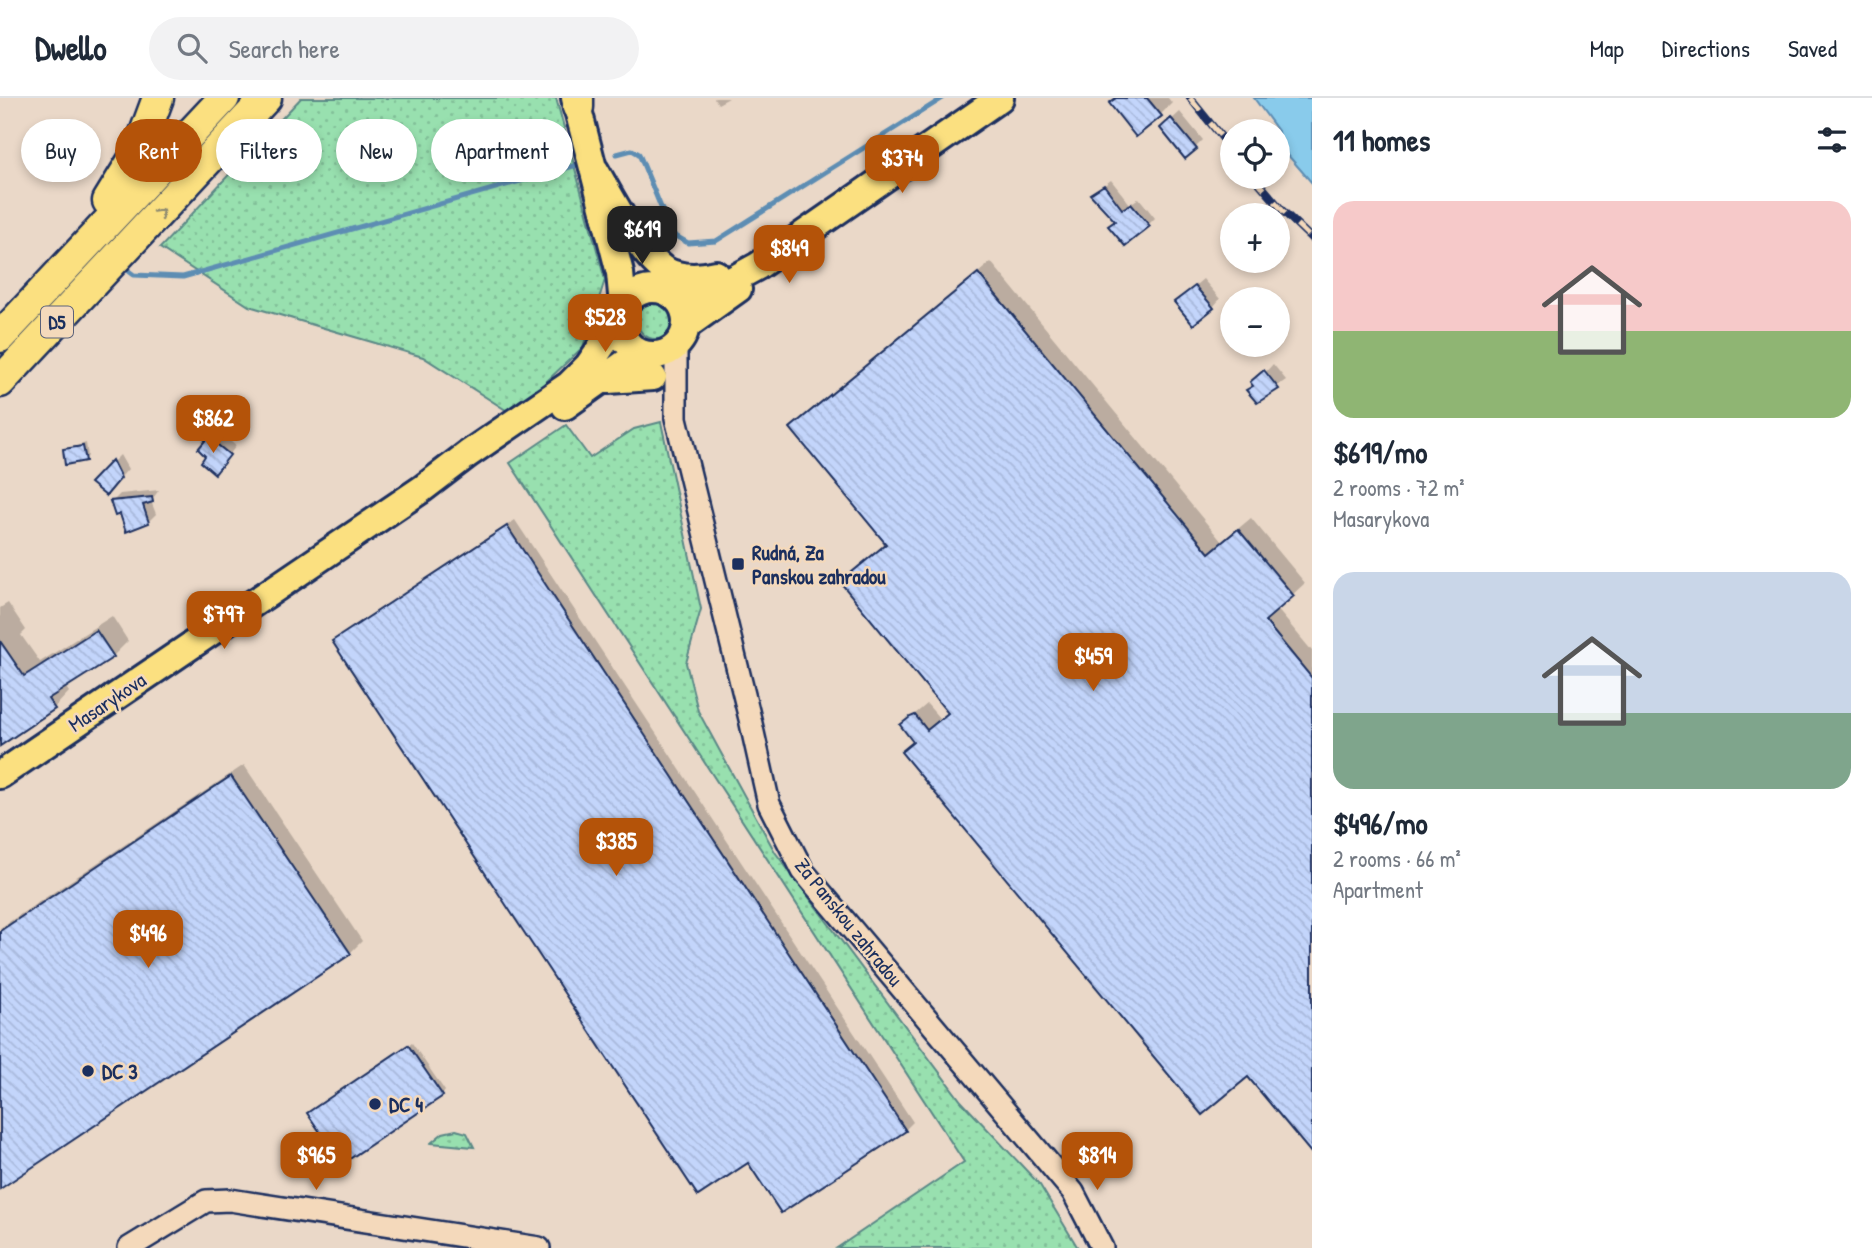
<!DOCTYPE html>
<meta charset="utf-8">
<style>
body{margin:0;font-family:"Patrick Hand",sans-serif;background:#f2f2f3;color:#1f2937;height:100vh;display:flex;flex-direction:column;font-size:26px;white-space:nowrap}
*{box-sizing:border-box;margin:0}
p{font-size:23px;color:#747a83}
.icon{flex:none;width:38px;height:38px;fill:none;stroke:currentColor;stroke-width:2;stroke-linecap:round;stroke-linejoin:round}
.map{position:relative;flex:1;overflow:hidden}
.side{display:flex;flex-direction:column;background:#fff;width:560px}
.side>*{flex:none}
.top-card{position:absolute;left:21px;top:21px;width:665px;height:63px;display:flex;gap:14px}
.buttons{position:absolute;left:1220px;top:21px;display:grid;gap:14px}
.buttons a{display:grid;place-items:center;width:70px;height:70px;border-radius:50%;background:#fff;box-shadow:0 4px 10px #0003;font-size:35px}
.price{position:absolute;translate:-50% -60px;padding:0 16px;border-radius:14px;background:#b45309;color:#fff;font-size:23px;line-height:46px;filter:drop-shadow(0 2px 4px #0008)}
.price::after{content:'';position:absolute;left:50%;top:42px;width:21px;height:16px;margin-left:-10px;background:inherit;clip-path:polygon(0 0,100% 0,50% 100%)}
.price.on{background:#222;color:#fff}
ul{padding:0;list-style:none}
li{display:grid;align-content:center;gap:14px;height:371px;padding:0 21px}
li span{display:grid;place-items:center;height:217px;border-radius:21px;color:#555}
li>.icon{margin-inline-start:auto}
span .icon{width:126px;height:126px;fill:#fffc;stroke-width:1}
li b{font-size:30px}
h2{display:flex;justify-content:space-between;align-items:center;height:84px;padding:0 21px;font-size:30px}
.pill{padding:0 24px;border-radius:32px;background:#fff;box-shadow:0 4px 10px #0003;font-size:24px;line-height:63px}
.pill.on{background:#b45309;color:#fff}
header{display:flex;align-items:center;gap:42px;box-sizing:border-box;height:98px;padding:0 35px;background:#fff;border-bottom:2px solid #e0e1e3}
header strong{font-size:33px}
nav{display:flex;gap:38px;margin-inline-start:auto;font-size:24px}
.search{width:490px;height:63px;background:#f2f2f3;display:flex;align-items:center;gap:18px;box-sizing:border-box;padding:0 24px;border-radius:38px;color:#747a83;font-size:26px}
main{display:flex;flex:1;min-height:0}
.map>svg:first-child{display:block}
.grass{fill:url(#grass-dots);stroke:#5a8886;stroke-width:2}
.water{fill:#89cbeb;stroke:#5d8db3;stroke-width:2}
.shadow{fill:#0003}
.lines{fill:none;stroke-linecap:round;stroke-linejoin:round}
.stream{stroke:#5d8db3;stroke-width:5}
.building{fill:url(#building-back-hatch);stroke:#1b2f5e;stroke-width:2}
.minor-casing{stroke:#1b2f5e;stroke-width:26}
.major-casing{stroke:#1b2f5e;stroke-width:32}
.highway-casing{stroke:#1b2f5e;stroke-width:35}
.minor{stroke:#f4d9bb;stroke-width:21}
.major{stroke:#fbe080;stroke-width:26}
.highway{stroke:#fbe080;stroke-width:30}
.rail-casing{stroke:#1b2f5e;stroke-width:8}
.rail{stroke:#f4d9bb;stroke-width:5;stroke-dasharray:16;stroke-linecap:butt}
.oneway{stroke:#8b886f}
.poi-dot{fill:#1b2f5e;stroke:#f4d9bb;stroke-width:2.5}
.labels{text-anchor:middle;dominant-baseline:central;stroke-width:5;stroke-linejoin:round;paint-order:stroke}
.shield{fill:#f4d9bb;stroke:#5c627a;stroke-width:2}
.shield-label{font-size:19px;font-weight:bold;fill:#1b2f5e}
.poi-label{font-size:21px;font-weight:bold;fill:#1b2f5e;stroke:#f4d9bb;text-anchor:start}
.street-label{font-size:21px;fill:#1b2f5e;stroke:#f4d9bb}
</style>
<header>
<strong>Dwello</strong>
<div class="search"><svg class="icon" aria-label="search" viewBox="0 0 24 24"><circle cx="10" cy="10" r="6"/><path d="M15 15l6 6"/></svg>Search here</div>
<nav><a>Map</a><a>Directions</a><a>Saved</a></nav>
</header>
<main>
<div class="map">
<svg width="1312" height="1150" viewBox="0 0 1312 1150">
<defs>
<pattern id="grass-dots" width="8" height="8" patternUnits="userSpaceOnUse" patternTransform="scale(1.75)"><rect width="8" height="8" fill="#98e0af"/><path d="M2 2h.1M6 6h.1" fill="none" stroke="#82c099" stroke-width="1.8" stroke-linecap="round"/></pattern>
<pattern id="building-back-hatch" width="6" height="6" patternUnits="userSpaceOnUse" patternTransform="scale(1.75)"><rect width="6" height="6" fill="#c3d5fb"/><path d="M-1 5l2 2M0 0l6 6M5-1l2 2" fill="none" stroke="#a7b7da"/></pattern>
</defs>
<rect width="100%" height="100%" fill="#ead8c8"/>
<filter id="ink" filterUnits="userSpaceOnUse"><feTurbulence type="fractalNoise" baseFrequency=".0143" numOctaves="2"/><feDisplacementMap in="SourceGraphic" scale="14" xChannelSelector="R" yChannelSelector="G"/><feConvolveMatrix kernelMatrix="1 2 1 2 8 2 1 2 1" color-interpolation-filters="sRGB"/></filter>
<g filter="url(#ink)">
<path class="grass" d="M301,0H556L605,182L583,249L512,316L423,259L249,208L160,150Z
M637 222a19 19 0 1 1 38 0a19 19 0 1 1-38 0Z
M661,324L701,511L686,565L698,613L775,754L961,1003L1040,1087L1078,1150H837L964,1064L510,365L566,327L590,360L634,331Z
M456,1032L467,1035L474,1049L431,1045L443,1035Z"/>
<path class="water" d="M1254,0H1312V85L1280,48L1278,33Z"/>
<path class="shadow" d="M714,0H729L718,6Z
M1117,0H1168L1172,5L1160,17Z
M1180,14L1203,42L1195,50L1170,23Z
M1111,82L1130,106L1139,100L1155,120L1148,127L1116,123L1093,96Z
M991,164L1222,444L1251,420L1305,485L1277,511L1312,553V1054L1249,977L902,627L927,606L940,621L949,614L842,484L887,444L793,330Z
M1203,181L1220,201L1213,209L1184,197Z
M1273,266L1286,282L1257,302L1249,292Z
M217,332L236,348L222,366L201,351Z
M86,345L88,358L85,361L65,352Z
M120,357L128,371L113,388L93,384Z
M159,392L151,403L156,416L148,424L112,404L120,396Z
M515,422L913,1024L905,1032L334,544Z
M8,505L26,532L21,537L40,564L112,518L128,543L113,558L65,588L69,594L54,610L0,646V510Z
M244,667L362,843L350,855L0,1088V830Z
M412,945L445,993L442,997L313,1012Z"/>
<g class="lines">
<path class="stream" d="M617,56L632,52L639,56L672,136L688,145L716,143L943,0
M122,168L134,177L183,179L577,67"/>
</g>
<path class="building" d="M1116,0H1147L1162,18L1136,39L1109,5Z
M1171,20L1197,51L1185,61L1160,30Z
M1104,87L1122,111L1131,106L1150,128L1125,148L1108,128L1115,123L1090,96Z
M978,175L1209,455L1238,431L1294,498L1265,523L1312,580V1056L1248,979L1202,1017L901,654L913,644L900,627L910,619L915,617L927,632L948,615L840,484L886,446L790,330Z
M1195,188L1214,210L1193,227L1174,204Z
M1264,272L1279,291L1257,305L1246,292L1253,288L1250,284Z
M208,339L230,357L215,376L201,364L205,358L198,351Z
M83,348L86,363L65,367L63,351Z
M112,362L121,380L106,398L90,385Z
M152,399L153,404L143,407L149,425L126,434L120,416L115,418L110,403Z
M507,428L906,1033L781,1115L748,1065L698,1098L332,543Z
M96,532L114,559L48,601L55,611L0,648V543L24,578Z
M231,678L351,856L0,1091V833Z
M408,947L443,998L342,1066L307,1015Z"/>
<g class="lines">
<defs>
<path id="minor" d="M676,248V320L750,621L769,706L803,773L1073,1094L1102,1150
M129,1150L206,1103L230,1102L539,1150"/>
<path id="major" d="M575,0L620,175L623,208
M595,72C610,98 639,154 663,171C679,181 699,180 716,176
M620 224a33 33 0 1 1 66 0a33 33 0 1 1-66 0Z
M673,198L723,187L758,168L1000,0
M686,228L738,191
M608,282L653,279
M565,308L624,266L639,259
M0,677L422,391L468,356L569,287L588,268L619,223"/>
<path id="highway" d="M578,0V9
M108,103L138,54L158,0
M0,239L224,0
M0,284L266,0"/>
</defs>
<use href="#minor" class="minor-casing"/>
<use href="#major" class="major-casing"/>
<use href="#highway" class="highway-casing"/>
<use href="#minor" class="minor"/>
<use href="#major" class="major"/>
<use href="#highway" class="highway"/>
<defs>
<path id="rail" d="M1190,0L1232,52
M1254,79L1283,113L1312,141"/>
</defs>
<use href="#rail" class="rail-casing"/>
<use href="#rail" class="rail"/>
</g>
<defs><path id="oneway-chevron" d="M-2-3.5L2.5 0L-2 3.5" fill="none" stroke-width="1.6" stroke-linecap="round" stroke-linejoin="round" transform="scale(1.75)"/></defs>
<use class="oneway" href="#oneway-chevron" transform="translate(160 115) rotate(-47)"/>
</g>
<g class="poi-dot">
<rect x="731" y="459" width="14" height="14" rx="3.5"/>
<circle cx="88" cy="973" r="7"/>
<circle cx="375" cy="1006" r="7"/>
</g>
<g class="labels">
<rect class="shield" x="41" y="208.5" width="32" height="31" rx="5"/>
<g class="shield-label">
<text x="57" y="224">D5</text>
</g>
<g class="poi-label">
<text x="752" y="454">Rudná, Za<tspan x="752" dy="24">Panskou zahradou</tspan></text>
<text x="102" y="973">DC 3</text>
<text x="389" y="1006">DC 4</text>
</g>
<g class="street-label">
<text transform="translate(107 604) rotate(-34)">Masarykova</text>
<text transform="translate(849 824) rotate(51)">Za Panskou zahradou</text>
</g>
</g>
</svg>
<div class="buttons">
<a><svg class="icon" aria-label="locate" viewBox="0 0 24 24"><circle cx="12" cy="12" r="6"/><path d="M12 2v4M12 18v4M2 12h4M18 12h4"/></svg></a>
<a>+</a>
<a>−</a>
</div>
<b class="price" style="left:902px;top:97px">$374</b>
<b class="price on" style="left:642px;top:168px">$619</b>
<b class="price" style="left:789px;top:187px">$849</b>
<b class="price" style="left:605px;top:256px">$528</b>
<b class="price" style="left:213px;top:357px">$862</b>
<b class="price" style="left:224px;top:553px">$797</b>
<b class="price" style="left:1093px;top:595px">$459</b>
<b class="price" style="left:616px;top:780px">$385</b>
<b class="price" style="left:148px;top:872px">$496</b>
<b class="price" style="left:316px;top:1094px">$965</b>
<b class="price" style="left:1097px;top:1094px">$814</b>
<div class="top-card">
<a class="pill">Buy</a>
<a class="pill on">Rent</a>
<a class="pill">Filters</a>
<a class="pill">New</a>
<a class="pill">Apartment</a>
</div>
</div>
<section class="side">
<h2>11 homes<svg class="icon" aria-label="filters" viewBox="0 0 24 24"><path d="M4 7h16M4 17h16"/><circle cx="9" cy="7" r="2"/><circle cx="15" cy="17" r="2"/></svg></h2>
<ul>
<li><span style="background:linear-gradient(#f6c9c9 60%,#8fb573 0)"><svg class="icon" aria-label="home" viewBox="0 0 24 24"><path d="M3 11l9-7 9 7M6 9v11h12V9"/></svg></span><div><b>$619/mo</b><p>2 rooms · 72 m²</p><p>Masarykova</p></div></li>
<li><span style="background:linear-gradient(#c9d6e8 65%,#7fa58c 0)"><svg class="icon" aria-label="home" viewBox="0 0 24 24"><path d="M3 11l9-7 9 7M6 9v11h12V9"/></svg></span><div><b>$496/mo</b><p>2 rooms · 66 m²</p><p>Apartment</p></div></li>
</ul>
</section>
</main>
